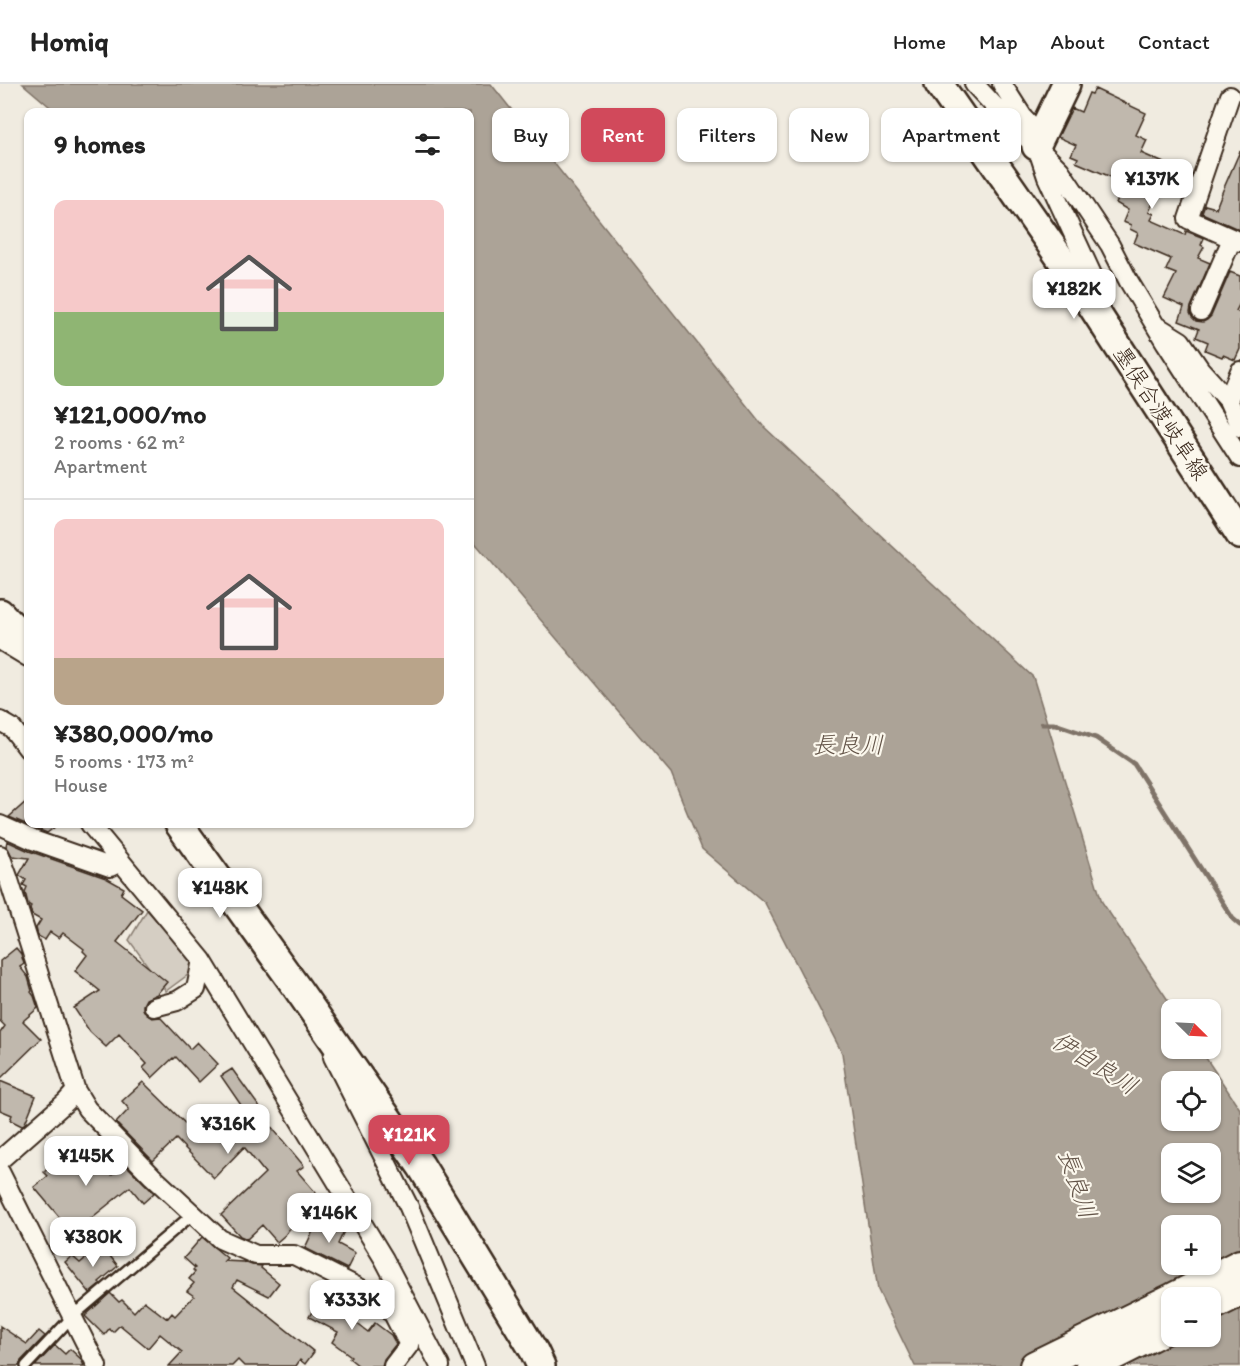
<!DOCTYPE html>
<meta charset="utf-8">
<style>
body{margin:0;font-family:Itim,"Klee One",sans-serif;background:#f6f6f6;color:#222;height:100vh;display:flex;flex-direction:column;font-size:22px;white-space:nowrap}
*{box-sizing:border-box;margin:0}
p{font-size:20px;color:#767676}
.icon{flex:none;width:33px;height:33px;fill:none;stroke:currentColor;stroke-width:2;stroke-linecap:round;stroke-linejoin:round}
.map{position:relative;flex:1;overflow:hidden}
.side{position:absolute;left:24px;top:24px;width:450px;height:720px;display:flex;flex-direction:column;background:#fff;border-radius:12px;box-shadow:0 2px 4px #0004}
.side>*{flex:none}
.top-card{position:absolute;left:492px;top:24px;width:570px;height:54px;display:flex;gap:12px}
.needle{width:39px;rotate:114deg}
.tools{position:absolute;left:1161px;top:915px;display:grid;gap:12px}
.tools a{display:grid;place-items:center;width:60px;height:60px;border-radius:12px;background:#fff;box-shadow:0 2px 4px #0004;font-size:30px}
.price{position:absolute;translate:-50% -51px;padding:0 14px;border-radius:12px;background:#fff;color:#222;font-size:20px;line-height:39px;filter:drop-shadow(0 2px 3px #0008)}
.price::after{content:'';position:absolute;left:50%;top:36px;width:18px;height:14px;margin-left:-9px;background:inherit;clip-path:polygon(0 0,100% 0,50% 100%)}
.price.active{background:#d1495b;color:#fff}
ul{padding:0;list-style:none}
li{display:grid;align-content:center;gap:12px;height:318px;padding:0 30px}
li+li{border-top:2px solid #e0e0e0}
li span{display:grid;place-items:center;height:186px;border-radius:12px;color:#555}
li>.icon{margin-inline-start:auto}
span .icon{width:108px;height:108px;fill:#fffc;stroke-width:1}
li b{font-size:26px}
h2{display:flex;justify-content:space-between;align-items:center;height:72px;padding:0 30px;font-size:26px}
.chip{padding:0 21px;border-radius:12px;background:#fff;box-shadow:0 2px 4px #0004;font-size:21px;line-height:54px}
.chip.active{background:#d1495b;color:#fff}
header{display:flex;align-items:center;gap:36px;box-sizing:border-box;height:84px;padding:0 30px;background:#fff;border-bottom:2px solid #e0e0e0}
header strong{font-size:28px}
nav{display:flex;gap:33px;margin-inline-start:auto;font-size:21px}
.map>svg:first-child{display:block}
.green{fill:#d5cec3;stroke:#887c70;stroke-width:1.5}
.water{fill:#aca397;stroke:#7f7367;stroke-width:1.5;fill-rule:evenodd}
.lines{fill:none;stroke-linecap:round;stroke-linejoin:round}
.stream{stroke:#7f7367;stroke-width:5}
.building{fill:#c0b8ad;stroke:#3b2a1e;stroke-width:1.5}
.lane-casing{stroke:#3b2a1e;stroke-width:14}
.street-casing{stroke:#3b2a1e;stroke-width:22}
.secondary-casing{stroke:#3b2a1e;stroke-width:32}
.primary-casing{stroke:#3b2a1e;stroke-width:34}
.lane{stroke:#fbf7ec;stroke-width:9}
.street{stroke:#fbf7ec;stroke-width:18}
.secondary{stroke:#fbf7ec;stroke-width:27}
.primary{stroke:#fbf7ec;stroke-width:30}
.labels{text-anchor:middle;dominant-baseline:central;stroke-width:4.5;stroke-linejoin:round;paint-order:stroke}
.street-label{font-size:22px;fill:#3b2a1e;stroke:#fbf7ec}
.water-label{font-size:24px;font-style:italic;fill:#635448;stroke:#fbf7ec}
</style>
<header>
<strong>Homiq</strong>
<nav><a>Home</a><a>Map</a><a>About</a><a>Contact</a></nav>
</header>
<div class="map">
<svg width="1240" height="1282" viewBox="0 0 1240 1282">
<rect width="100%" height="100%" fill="#f0ebe0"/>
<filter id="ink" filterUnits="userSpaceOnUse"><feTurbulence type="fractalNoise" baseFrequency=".0167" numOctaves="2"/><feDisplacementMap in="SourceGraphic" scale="12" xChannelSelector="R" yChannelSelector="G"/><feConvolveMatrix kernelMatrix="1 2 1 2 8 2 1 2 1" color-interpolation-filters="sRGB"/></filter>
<g filter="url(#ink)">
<path class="green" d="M147,826L195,879L189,890L166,907L129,856Z"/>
<path class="water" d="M23,0H491L763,342L1033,593L1102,818L1174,925L1172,926V964L1200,965L1240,1025V1282H915L878,1206L842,969L765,819L702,765L671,689L470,453V28H56ZM1172,998H1210V1036H1172ZM1172,1070H1210V1108H1172ZM1172,1142H1210V1180H1172ZM1172,1214H1210V1252H1172Z"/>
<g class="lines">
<path class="stream" d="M1042,640H1055L1096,654L1134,680L1233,835L1240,841"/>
</g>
<path class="building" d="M1095,5L1146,29L1136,51L1147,56L1141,69L1191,91L1185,109L1162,99L1149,128L1154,130L1151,136L1185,151L1186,147L1204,154L1201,161L1204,163L1198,174L1210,179L1191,223L1190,229L1192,233L1196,237L1203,238L1207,236L1211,232L1230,188L1240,192V219L1236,227L1240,229V265L1235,276L1223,271L1222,273L1205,266L1208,258L1196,253L1199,245L1179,237L1184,223L1164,214L1176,190L1166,186L1171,175L1134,159L1138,149L1130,145L1131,141L1123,138L1128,126L1116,119L1125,99L1076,78L1078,74L1071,71L1076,61L1058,53L1072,24L1081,28L1089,9L1092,10Z
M1240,67V146L1202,129L1205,121L1216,124L1223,106Z
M28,716V740H59L47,749L9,733Z
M7,757L29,767L106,794L124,804L121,810L142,826L117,858L167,898L157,910L146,915L143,921V925L146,930L152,934L160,933L190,965L197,958L218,980L199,998L176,973L174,975L173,974L152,994L143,984L147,980L119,950L106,963L90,948L74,924L100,907L75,887L87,871L83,867L84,865L63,849L59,854L50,848L45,856L38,852L36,844L41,836L32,831L30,824L31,822L28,820L25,808L27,803L23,801L26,796L19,791L29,774L12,772L6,762Z
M16,864L21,870L24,880L20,883L28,893L32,907L31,908L34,912L38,924L23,937L41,955L0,995V949L5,942L0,937V877Z
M232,985L271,1039L269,1040L304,1082L297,1087L316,1109L285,1151L277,1158L262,1141L247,1155L240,1152L221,1131L265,1089L244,1063L214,1094L176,1055L153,1077L116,1039L129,1025L122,1017L143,998L197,1051L207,1041L210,1043L217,1035L218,1036L241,1021L221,992Z
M0,997L36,1012L25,1039L22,1042L10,1036L12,1031L0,1026Z
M83,1056L112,1091L125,1080L154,1109L143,1119L130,1103L69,1152L58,1137L61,1135L34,1103L48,1092L44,1088Z
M319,1134L344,1147L338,1160L355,1169L347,1185L305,1164Z
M202,1153L227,1174L224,1177L244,1178L252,1181L262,1182L261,1184L279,1199L269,1212L237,1196L233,1203L314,1268L305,1280L300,1276L296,1282H244L238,1276L232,1282H169L182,1268L160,1250L148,1264L120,1241L113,1248L109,1245L104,1251L85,1232L110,1209L119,1218L122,1216L134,1228L144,1217L166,1234L167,1233L168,1234L172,1229L175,1232L194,1212L187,1207L194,1199L189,1195L195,1188L193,1186L195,1184L184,1174Z
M101,1161L118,1182L99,1198L101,1200L90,1209L65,1178L72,1172L80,1179Z
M327,1200L348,1211L340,1227L368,1248L375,1239L391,1251L396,1260L384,1275L382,1282H359L349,1274L351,1272L332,1258L338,1248L309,1233Z
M0,1242L27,1260L39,1247L45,1252L21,1277L19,1282H0Z
M55,1261L65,1270L70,1265L81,1275L84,1282H35Z"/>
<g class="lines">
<defs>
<path id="lane" d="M26,1282L72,1233L193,1130"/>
<path id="street" d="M974,0L1016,45L1036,62L1060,86L1110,161L1128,196L1166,259L1240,374
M1002,0L1023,33L1041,52
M1230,12L1188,135L1240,158
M1038,66L1047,93L1095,197L1099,227
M1201,227L1232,155
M1160,244L1181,257L1200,285L1228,316
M1240,287L1228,316L1240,343
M0,556L28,573
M0,637L12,644L28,665
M90,740L202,876L384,1175L440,1282
M0,741L33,756L110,783L121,778
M0,771L8,793L76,1007L87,1025L152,1092L220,1155L256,1171H294L387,1218L409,1261L393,1282
M154,923L177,917L196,905L202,876
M333,973L409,1123L475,1282
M0,1076L66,1018L76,1007
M0,1088L97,1282"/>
<path id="secondary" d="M939,0L1070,188L1240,451
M1036,62L1066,0
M0,529L28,558
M179,740L297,904L421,1082L534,1267L541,1282"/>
<path id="primary" d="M1174,1214L1240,1181
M1210,1222L1240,1207
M1035,1282L1172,1215
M1091,1282L1172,1241"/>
</defs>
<use href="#lane" class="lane-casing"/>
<use href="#street" class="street-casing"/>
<use href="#secondary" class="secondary-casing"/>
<use href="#primary" class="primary-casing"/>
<use href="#lane" class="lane"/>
<use href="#street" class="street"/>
<use href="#secondary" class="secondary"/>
<use href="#primary" class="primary"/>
</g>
</g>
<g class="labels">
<g class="street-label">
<text transform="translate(1161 329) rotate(57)">墨俣合渡岐阜線</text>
</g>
<g class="water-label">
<text x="848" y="660">長良川</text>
<text transform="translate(1095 979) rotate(32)">伊自良川</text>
<text transform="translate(1078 1100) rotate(71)">長良川</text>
</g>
</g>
</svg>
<div class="tools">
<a><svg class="needle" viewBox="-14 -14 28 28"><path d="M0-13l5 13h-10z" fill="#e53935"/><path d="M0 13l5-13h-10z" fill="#767676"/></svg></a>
<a><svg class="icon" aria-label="locate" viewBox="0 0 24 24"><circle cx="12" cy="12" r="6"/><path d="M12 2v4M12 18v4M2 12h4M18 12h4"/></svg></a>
<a><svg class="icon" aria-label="layers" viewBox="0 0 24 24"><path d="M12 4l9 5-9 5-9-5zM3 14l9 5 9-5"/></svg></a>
<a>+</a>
<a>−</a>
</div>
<b class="price" style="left:1152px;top:126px">¥137K</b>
<b class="price" style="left:1074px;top:236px">¥182K</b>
<b class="price" style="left:220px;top:835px">¥148K</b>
<b class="price" style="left:228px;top:1071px">¥316K</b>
<b class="price active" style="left:409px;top:1082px">¥121K</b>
<b class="price" style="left:86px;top:1103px">¥145K</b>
<b class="price" style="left:329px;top:1160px">¥146K</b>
<b class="price" style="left:93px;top:1184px">¥380K</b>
<b class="price" style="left:352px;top:1247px">¥333K</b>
<div class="top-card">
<a class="chip">Buy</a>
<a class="chip active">Rent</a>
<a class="chip">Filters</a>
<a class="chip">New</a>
<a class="chip">Apartment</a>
</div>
<section class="side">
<h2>9 homes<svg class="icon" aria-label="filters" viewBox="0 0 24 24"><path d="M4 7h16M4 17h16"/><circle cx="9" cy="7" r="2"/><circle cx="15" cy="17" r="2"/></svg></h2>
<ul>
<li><span style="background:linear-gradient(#f6c9c9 60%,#8fb573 0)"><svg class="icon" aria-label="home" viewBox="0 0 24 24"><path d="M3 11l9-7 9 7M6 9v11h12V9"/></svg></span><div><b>¥121,000/mo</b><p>2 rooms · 62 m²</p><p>Apartment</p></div></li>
<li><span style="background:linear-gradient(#f6c9c9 75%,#b9a48a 0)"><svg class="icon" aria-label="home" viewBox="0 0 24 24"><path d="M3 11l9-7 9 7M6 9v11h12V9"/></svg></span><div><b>¥380,000/mo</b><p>5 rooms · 173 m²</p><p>House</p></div></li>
</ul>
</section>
</div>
